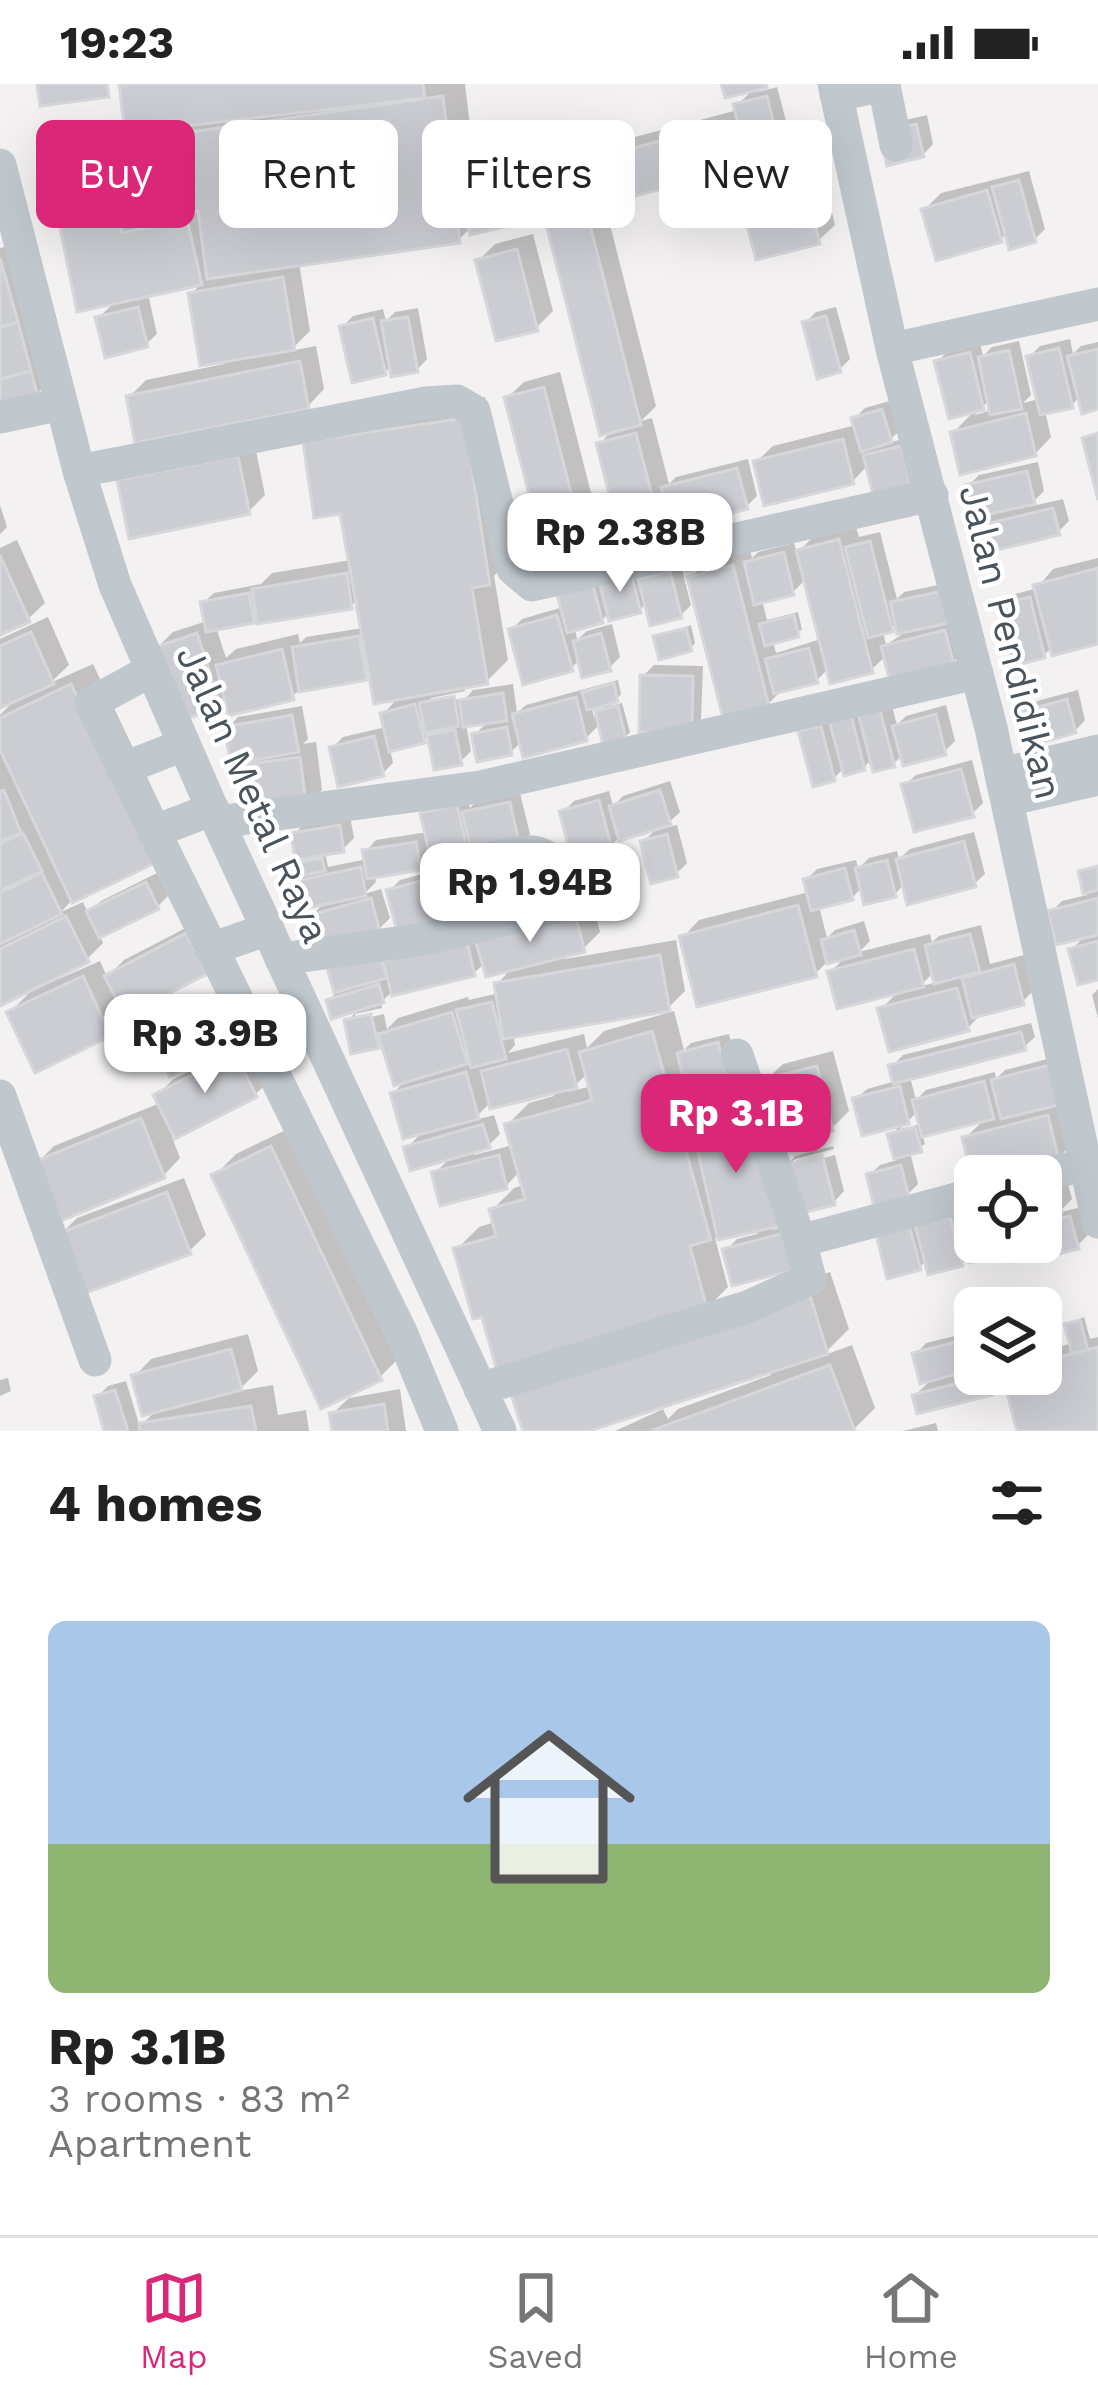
<!DOCTYPE html>
<meta charset="utf-8">
<style>
body{margin:0;font-family:"Work Sans",sans-serif;background:#f6f6f6;color:#222;height:100vh;display:flex;flex-direction:column;font-size:45px;white-space:nowrap}
*{box-sizing:border-box;margin:0}
p{font-size:39px;color:#767676}
.icon{flex:none;width:66px;height:66px;fill:none;stroke:currentColor;stroke-width:2;stroke-linecap:round;stroke-linejoin:round}
.map{position:relative;height:1347px;overflow:hidden}
.side{display:flex;flex-direction:column;background:#fff;flex:1}
.side>*{flex:none}
.banner{position:absolute;left:36px;top:36px;width:1026px;height:108px;display:flex;gap:24px}
.buttons{position:absolute;left:954px;top:1071px;display:grid;gap:24px}
.buttons a{display:grid;place-items:center;width:108px;height:108px;border-radius:18px;background:#fff;box-shadow:0 12px 48px #0002;font-size:60px}
.price{position:absolute;translate:-50% -102px;padding:0 27px;border-radius:24px;background:#fff;color:#222;font-size:39px;line-height:78px;filter:drop-shadow(0 3px 6px #0008)}
.price::after{content:'';position:absolute;left:50%;top:72px;width:36px;height:27px;margin-left:-18px;background:inherit;clip-path:polygon(0 0,100% 0,50% 100%)}
.price.selected{background:#db2777;color:#fff}
ul{padding:0;list-style:none}
li{display:grid;align-content:center;gap:24px;height:636px;padding:0 48px}
li+li{border-top:3px solid #e0e0e0}
li span{display:grid;place-items:center;height:372px;border-radius:18px;color:#555}
li>.icon{margin-inline-start:auto}
span .icon{width:216px;height:216px;fill:#fffc;stroke-width:1}
li b{font-size:51px}
h2{display:flex;justify-content:space-between;align-items:center;height:144px;padding:0 48px;font-size:51px}
.pill{padding:0 42px;border-radius:18px;background:#fff;box-shadow:0 12px 48px #0002;font-size:42px;line-height:108px}
.pill.selected{background:#db2777;color:#fff}
.status{display:flex;justify-content:space-between;align-items:center;height:84px;padding:0 60px;background:#fff;direction:ltr}
.status svg{height:33px;fill:currentColor}
.tab-bar{display:flex;justify-content:space-around;align-items:center;height:168px;border-top:3px solid #e0e0e0;background:#fff;font-size:33px;color:#767676}
.tab-bar a{display:grid;justify-items:center;gap:6px}
.tab-bar .selected{color:#db2777}
.map>svg:first-child{display:block}
.shadow{fill:#0003;fill-rule:evenodd}
.building{fill:#cbcdd3;stroke:#d5d7db;stroke-width:3}
.lines{fill:none;stroke-linecap:round;stroke-linejoin:round}
.minor{stroke:#c0c8ce;stroke-width:33}
.labels{text-anchor:middle;dominant-baseline:central;stroke-width:9;stroke-linejoin:round;paint-order:stroke}
.street-label{font-size:39px;fill:#4a545c;stroke:#fff}
</style>
<div class="status"><b>19:23</b><svg viewBox="0 0 49 12"><path d="M0 12V9h3v3zM5 12V6h3v6zM10 12V3h3v9zM15 12V0h3v12zM26 1h20v11H26zM47 4h2v5h-2z"/></svg></div>
<div class="map">
<svg width="1098" height="1347" viewBox="0 0 1098 1347">
<rect width="100%" height="100%" fill="#f3f1f1"/>
<path class="shadow" d="M122,0H465L475,85L578,62L581,76L593,64L738,26L737,21L755,4L724,0H766L759,8L777,3L797,78L787,87L820,79L835,141L818,157L742,111L756,97L750,72L741,81L604,117L656,322L641,337L652,334L669,400L676,393L748,375L757,412L746,423L671,428L658,440L599,360L614,345L548,137L557,128L472,143L458,156L299,179L310,247L290,267L316,262L324,305L308,322L129,313L146,296L224,280L191,210L204,197L148,210L157,250L146,260L98,234L116,217L51,85L73,63L128,48Z
M927,31L933,60L923,71L893,39Z
M1029,87L1045,145L1034,156L1007,148L1000,156L924,126L941,109Z
M533,150L553,227L536,244L478,177L495,160Z
M18,159L47,299L37,310L0,319V164Z
M836,223L850,275L839,286L805,239L816,228Z
M418,224L427,275L417,286L392,281L385,288L342,243L353,232L383,225L386,237L395,228Z
M1070,255L1073,270L1081,262L1098,258V322L1080,312L1072,321L1045,327L1051,353L1035,370L953,349L977,324L937,278L948,267L980,259L983,272L992,263L1019,257L1031,311L1023,319L1039,315L1029,273L1040,262ZM990,315L992,326L975,331Z
M560,288L597,432L580,449L507,314L524,298Z
M485,313L510,476L494,492L508,576L486,598L464,602L465,607L431,614V620L466,614L473,606L513,600L517,629L526,621L618,596L621,610L610,622L622,619L630,648L625,653L601,639L586,654L522,657L511,668L474,651L490,636L466,640L471,667L460,678L436,682L430,649L423,656L390,665L393,679L382,690L332,664L343,653L386,643L383,630L400,612L371,588L365,594L301,604L292,613L227,614L220,621L156,565L173,548L207,537L203,519L214,509L261,500L272,489L351,476L328,337ZM358,515L363,544L306,553L300,559L298,550L236,565L226,574L216,543L252,537L259,530L351,522ZM609,617L594,633L591,622Z
M893,316L901,345L887,359L912,353L921,390L868,381L853,397L756,378L773,362L856,341L854,335L865,324Z
M254,357L265,411L248,428L137,380Z
M1038,378L1044,407L1028,423L1063,415L1069,437L1058,448L980,442L998,425L968,402L979,391Z
M0,421L7,443L0,450Z
M855,440L859,453L880,448L897,515L904,508L958,497L963,568L952,579L886,572L871,586L829,584L816,597L783,605L768,620L691,494L707,477L750,466L752,474L758,468L794,459L797,469L816,450ZM806,495L821,555L776,569L773,557L802,546L798,528L767,536L762,516L793,508ZM898,539L901,551L886,561L883,548Z
M17,456L45,519L28,535L0,548V464Z
M1098,474V557L1052,563L1044,571L1001,522L1012,511L1037,504L1053,485Z
M641,476L645,493L652,485L680,478L691,521L680,532L647,518L640,526L610,528L601,537L575,543L577,556L587,547L612,540L620,573L609,584L581,575L571,584L511,546L522,535L563,523L559,504Z
M48,533L69,581L50,599L93,580L176,754L74,814L61,828L83,818L88,829L101,817L157,789L168,812L157,823L99,850L103,859L87,875L0,919V631L18,613L0,621V555Z
M691,541L695,559L691,564L656,553Z
M654,581L703,582L701,635L690,646L643,592Z
M888,606L897,641L906,632L946,621L955,657L944,668L903,671L893,680L873,674L863,684L845,683L834,694L802,648L813,638Z
M1078,606L1085,636L1075,647L1027,627L1037,617Z
M302,622L308,655L303,660L316,658L322,706L305,723L238,683L246,674L228,644L238,633Z
M972,676L983,719L972,730L905,701L916,691Z
M670,697L680,728L662,745L677,741L687,779L676,790L643,758L660,741L619,754L610,762L563,728L574,717L609,707L613,722L623,712Z
M520,709L530,750L519,760H473L466,766L433,770L420,783L374,790L376,798L364,810L381,805L390,834L379,845L310,833L326,817L295,799L306,788L283,783L298,776L294,750L305,739L350,732L354,754L343,765L325,768L328,783L367,775L366,767L376,756L428,748L424,730L434,719L467,712L470,724L476,718Z
M974,748L985,790L974,800L905,799L895,810L863,802L852,814L819,822L827,854L835,846L864,837L870,857L859,868L930,850L932,858L939,852L981,841L990,880L1024,871L1033,907L1022,918L984,927L967,945L881,925L900,906L830,888L847,872L828,877L815,890L683,853L699,836L809,808L806,796L817,785L856,776L858,785L869,774L897,767L899,775L910,765ZM934,888L937,898L919,903Z
M554,766L440,842L389,807L400,796L438,786L443,804L455,791Z
M617,768L619,774L610,783L633,778L640,806L629,816L594,825L600,848L583,865L564,870L565,875L676,856L685,907L668,924L513,950L515,961L508,969L584,950L587,964L604,947L674,927L684,966L691,959L729,950L741,997L730,1008L698,1015L704,1034L712,1027L771,1013L766,996L783,980L833,967L849,1027L832,1044L780,1057L786,1082L795,1072L833,1062L834,1065L793,1076V1082L835,1071L844,1107L834,1118L795,1123L772,1146L799,1139L807,1172L726,1166L737,1155L757,1150L756,1144L715,1154L728,1203L702,1229L830,1188L849,1245L822,1272L852,1261L875,1324L853,1346L615,1347L663,1325L668,1335L678,1325L771,1291L769,1286L579,1347H526L457,1165L479,1143L495,1138L492,1126L514,1104L524,1101L520,1087L506,1102L435,1089L452,1072L407,1064L424,1046L393,1009L408,994L383,956L377,961L347,937L361,923L329,916L337,908L330,884L585,817L581,799L589,790L586,780ZM485,879L514,882L497,900L499,909L469,916L468,913L398,934L387,945L384,930L355,937V930L382,924L381,918L391,909L474,889ZM588,989L592,1002L568,1008ZM553,1007L554,1012L529,1019L507,1041L513,1061L474,1071L473,1066L489,1061L500,1050L494,1031L472,1037L491,1018Z
M1098,781V893L1072,865L1087,850L1051,828L1062,817L1087,811L1081,788Z
M203,835L110,950L10,928L31,907L100,877L107,893L124,876Z
M1098,905V934L1092,911Z
M222,913L240,950L221,969L252,955L272,994L255,1011L172,1053L180,1074L164,1091L37,1079L54,1062L160,1019L157,1012L173,995L205,979L203,974L154,951L164,941Z
M1031,939L1035,953L1024,963L910,993L916,1016L926,1006L995,988L996,995L1005,986L1059,972L1075,1057L1058,1074L975,1093L965,1054L986,1034L922,1050L925,1060L910,1068L918,1100L907,1111L869,1091L880,1081L897,1076L891,1051L903,1038L856,1015L867,1005L896,997L892,982L903,971ZM918,1027L921,1040L900,1045Z
M294,1042L402,1271L380,1293L214,1092L236,1070Z
M1064,1084L1072,1115L1058,1129L1081,1123L1088,1151L1077,1162L1041,1139L1052,1128L1041,1131Z
M184,1094L206,1151L189,1167L60,1151L77,1134Z
M975,1120V1158H1034L1036,1166L1032,1170L1012,1161L1006,1167L971,1170L961,1180L927,1176L919,1184L877,1142Z
M1084,1233L1090,1255L1098,1253V1347H1020L1006,1293L991,1308L915,1311L934,1293L916,1270L926,1259L975,1247V1282L956,1287L958,1293L975,1288L1001,1293L1041,1290V1257L1044,1267L1072,1259L1067,1241Z
M248,1250L258,1287L238,1307L273,1301L278,1331L306,1326L309,1347H143L142,1343L138,1347H107L97,1313L108,1302L126,1297L140,1343L157,1325L135,1292L151,1275Z
M8,1294L11,1307L0,1312V1296Z
M400,1305L406,1347H335L332,1330L349,1314Z
M936,1339L938,1347H903Z"/>
<path class="building" d="M37,0H107L109,13L40,22Z
M119,0H423L425,14L125,49Z
M721,0H766L767,4L725,14Z
M443,12L460,159L207,195L198,127L125,138L113,59Z
M767,12L787,91L754,100L733,20Z
M731,38L742,84L586,125L573,80Z
M916,40L924,73L887,82L879,49Z
M104,71L122,149L187,135L202,201L77,228L48,84Z
M562,76L573,127L470,151L459,100Z
M803,94L820,160L756,176L739,110Z
M1019,96L1036,158L1009,166L992,103Z
M987,106L1002,158L936,177L921,125Z
M586,125L641,341L600,352L545,136Z
M517,165L538,247L496,257L475,176Z
M0,174L18,238L0,243Z
M283,193L295,266L200,282L188,209Z
M138,223L148,263L105,274L95,233Z
M826,232L841,288L817,295L802,238Z
M408,233L418,288L391,293L381,237Z
M373,234L386,291L352,299L339,242Z
M18,238L31,287L0,295V243Z
M1059,264L1073,324L1040,331L1026,272Z
M1098,265V325L1082,330L1067,272Z
M1009,266L1022,325L990,331L978,273Z
M970,268L984,326L949,335L934,277Z
M300,277L309,325L135,359L126,312Z
M31,287L38,313L0,323V295Z
M544,303L582,452L542,461L504,313Z
M882,325L892,358L861,368L851,334Z
M1026,329L1036,372L960,391L950,348Z
M464,334L490,501L472,504L488,600L374,620L340,430L314,434L303,358Z
M636,349L660,443L620,453L596,359Z
M1098,349V416L1082,354Z
M843,355L854,400L764,422L753,377Z
M901,362L912,404L874,414L863,371Z
M238,372L250,430L129,455L117,396Z
M737,384L748,425L672,445L661,403Z
M1027,387L1035,420L972,434L965,401Z
M1053,424L1060,451L984,469L977,442Z
M839,455L873,589L830,600L796,466Z
M870,457L893,548L868,554L845,463Z
M784,468L794,511L754,521L744,478Z
M0,471L30,538L0,551Z
M733,481L769,622L723,634L687,493Z
M1098,484V560L1052,572L1033,501Z
M630,485L641,529L609,537L598,493Z
M670,487L682,534L650,542L638,495Z
M347,489L352,525L257,540L252,505Z
M591,494L603,539L567,549L555,503Z
M948,506L954,538L897,550L890,518Z
M249,509L254,539L206,548L200,518Z
M1030,513L1045,574L1013,582L998,521Z
M557,531L573,587L523,601L508,545Z
M794,531L799,553L765,562L759,540Z
M686,544L692,567L659,576L653,552Z
M945,546L954,581L890,598L881,562Z
M31,548L54,600L0,624V562Z
M197,549L221,623L177,638L153,564Z
M601,549L611,587L582,594L573,557Z
M359,552L367,596L299,608L292,563Z
M809,564L818,599L774,610L765,575Z
M282,565L294,616L228,632L216,581Z
M640,591L693,592L692,649L639,648Z
M614,599L618,618L587,626L582,608Z
M71,600L155,779L72,819L0,666V634Z
M503,609L507,637L463,643L459,616Z
M454,612L459,642L425,649L419,619Z
M576,613L587,657L523,674L512,630Z
M877,615L895,683L873,688L856,621Z
M1067,615L1076,649L1032,661L1023,627Z
M848,619L865,686L844,692L826,625Z
M415,620L425,659L389,668L380,629Z
M618,622L626,655L603,661L595,627Z
M936,630L946,671L903,682L892,642Z
M292,631L299,668L231,680L224,643Z
M821,642L835,697L813,703L798,647Z
M507,643L512,671L477,678L471,650Z
M455,646L462,681L434,686L427,651Z
M374,652L384,692L338,703L329,663Z
M300,673L307,726L241,734L234,682Z
M961,685L974,733L914,748L901,700Z
M4,706L21,749L0,757V707Z
M660,706L671,741L619,757L609,722Z
M599,716L612,765L572,776L559,727Z
M510,718L520,763L473,774L462,728Z
M457,721L468,769L431,777L420,729Z
M340,741L344,768L295,776L291,749Z
M23,749L42,787L0,807V760Z
M667,750L678,793L651,800L640,757Z
M964,757L976,803L907,821L896,775Z
M416,758L421,786L367,795L362,766Z
M322,774L325,787L283,796L280,782Z
M887,776L896,813L864,821L855,784Z
M538,781L548,823L446,849L435,807Z
M1098,782V806L1083,810L1078,787Z
M361,783L366,812L298,826L292,798Z
M845,784L853,816L811,827L803,795Z
M622,787L630,819L586,831L577,798Z
M42,789L62,830L0,860V809Z
M428,795L441,844L399,855L386,806Z
M146,798L159,825L99,854L86,827Z
M371,814L380,848L316,866L307,832Z
M1098,814V851L1056,861L1047,827Z
M798,821L817,893L697,923L679,852Z
M575,830L585,868L486,893L475,855Z
M66,832L89,878L0,922V865Z
M854,846L861,871L827,880L821,856Z
M186,849L207,890L125,932L104,892Z
M970,850L980,888L934,900L925,861Z
M467,857L475,892L392,912L383,877Z
M1098,857V896L1078,901L1068,865Z
M914,865L924,903L837,925L827,887Z
M379,868L387,894L334,909L327,884Z
M660,871L670,927L503,955L494,899Z
M1014,880L1024,921L972,934L962,894Z
M83,892L111,952L35,989L6,928Z
M379,900L384,919L331,935L326,916Z
M957,904L969,947L889,968L877,924Z
M492,918L506,975L471,984L456,926Z
M211,921L231,963L170,993L150,951Z
M452,928L467,980L394,1002L378,950Z
M371,930L379,964L351,970L344,936Z
M652,947L711,1156L690,1162L708,1228L497,1287L482,1233L473,1235L453,1164L496,1152L489,1125L525,1115L504,1040L592,1016L579,968Z
M1021,948L1026,966L893,1000L888,981Z
M718,958L732,1010L690,1021L677,969Z
M567,965L577,1004L490,1025L481,987Z
M235,969L257,1013L175,1055L153,1011Z
M1049,981L1059,1021L1001,1035L991,996Z
M817,982L833,1047L779,1060L763,995Z
M466,988L479,1035L403,1055L390,1009Z
M984,997L994,1035L922,1053L912,1016Z
M900,1002L909,1040L862,1052L852,1014Z
M754,1028L780,1142L718,1156L692,1042Z
M1048,1031L1059,1076L999,1092H975L973,1099L962,1053Z
M141,1034L165,1094L58,1138L33,1078Z
M483,1040L490,1064L410,1087L403,1063Z
M915,1043L922,1068L894,1075L887,1050Z
M271,1062L382,1296L321,1325L211,1091Z
M499,1071L507,1105L440,1122L431,1088Z
M822,1071L835,1121L794,1131L781,1082Z
M901,1081L909,1113L874,1123L866,1090Z
M1053,1092L1062,1129L1041,1134V1096Z
M167,1108L191,1170L80,1211L57,1150Z
M975,1127V1158H1004L1007,1170L970,1179L958,1131Z
M1070,1132L1079,1165L1043,1174L1039,1158L1041,1139Z
M907,1133L921,1186L887,1195L874,1142Z
M950,1133L963,1182L928,1191L915,1141Z
M788,1148L798,1185L732,1202L722,1165Z
M1009,1158H1030L1033,1173L1014,1178Z
M809,1208L828,1270L589,1347H523L509,1304Z
M1080,1236L1088,1266L1072,1270L1064,1240Z
M971,1254L975,1285L920,1300L912,1269Z
M1098,1263V1347H1017L1002,1290H1041V1278Z
M231,1265L242,1306L142,1332L131,1291Z
M830,1281L855,1347H653V1346Z
M988,1291L993,1311L917,1330L912,1311Z
M115,1306L128,1347H104L94,1312Z
M384,1320L388,1347H332L329,1329Z
M251,1322L256,1347H140L139,1339Z"/>
<g class="lines">
<path class="minor" d="M834,0L892,265L991,644L1098,1138
M836,11L884,1L896,61
M0,81L79,387L115,501L218,738L500,1347
M892,265L1098,220
M0,333L61,320
M79,387L426,319L457,317L474,327L513,485L532,501L932,411
M150,587L91,619L401,1248L442,1347
M122,685L183,661
M1001,690L1098,667
M1007,716L1098,695
M218,738L480,703L977,589
M153,748L213,725
M211,865L268,845
M281,875L425,855L552,824L559,817C561,750 521,767 475,779
M737,971L800,1157
M0,1012L95,1276
M1040,1092L1098,1077
M480,1305L747,1223L810,1195L800,1157L975,1110"/>
</g>
<g class="labels">
<g class="street-label">
<text transform="translate(1011 558) rotate(76)">Jalan Pendidikan</text>
<text transform="translate(253 710) rotate(66)">Jalan Metal Raya</text>
</g>
</g>
</svg>
<div class="buttons">
<a><svg class="icon" aria-label="locate" viewBox="0 0 24 24"><circle cx="12" cy="12" r="6"/><path d="M12 2v4M12 18v4M2 12h4M18 12h4"/></svg></a>
<a><svg class="icon" aria-label="layers" viewBox="0 0 24 24"><path d="M12 4l9 5-9 5-9-5zM3 14l9 5 9-5"/></svg></a>
</div>
<b class="price" style="left:620px;top:511px">Rp 2.38B</b>
<b class="price" style="left:530px;top:861px">Rp 1.94B</b>
<b class="price" style="left:205px;top:1012px">Rp 3.9B</b>
<b class="price selected" style="left:736px;top:1092px">Rp 3.1B</b>
<div class="banner">
<a class="pill selected">Buy</a>
<a class="pill">Rent</a>
<a class="pill">Filters</a>
<a class="pill">New</a>
</div>
</div>
<section class="side">
<h2>4 homes<svg class="icon" aria-label="filters" viewBox="0 0 24 24"><path d="M4 7h16M4 17h16"/><circle cx="9" cy="7" r="2"/><circle cx="15" cy="17" r="2"/></svg></h2>
<ul>
<li><span style="background:linear-gradient(#a9c7e8 60%,#8fb573 0)"><svg class="icon" aria-label="home" viewBox="0 0 24 24"><path d="M3 11l9-7 9 7M6 9v11h12V9"/></svg></span><div><b>Rp 3.1B</b><p>3 rooms · 83 m²</p><p>Apartment</p></div></li>
</ul>
</section>
<nav class="tab-bar">
<a class="selected"><svg class="icon" aria-label="map" viewBox="0 0 24 24"><path d="M3 6l6-2 6 2 6-2v14l-6 2-6-2-6 2zM9 4v14M15 6v14"/></svg>Map</a>
<a><svg class="icon" aria-label="saved" viewBox="0 0 24 24"><path d="M7 4h10v16l-5-4-5 4z"/></svg>Saved</a>
<a><svg class="icon" aria-label="home" viewBox="0 0 24 24"><path d="M3 11l9-7 9 7M6 9v11h12V9"/></svg>Home</a>
</nav>
